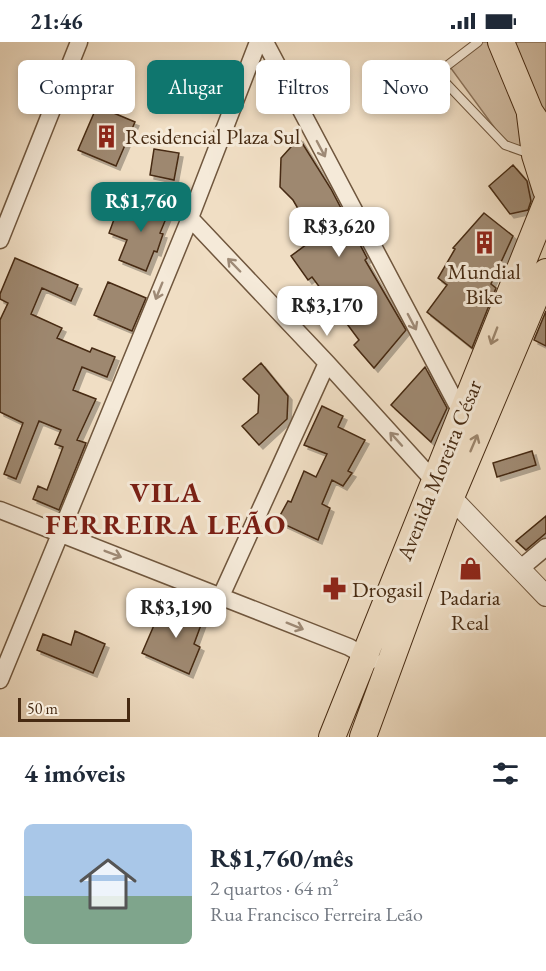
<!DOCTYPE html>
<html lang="pt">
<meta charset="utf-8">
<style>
body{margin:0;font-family:"EB Garamond",serif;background:#f2f2f3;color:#1f2937;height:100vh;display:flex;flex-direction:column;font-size:22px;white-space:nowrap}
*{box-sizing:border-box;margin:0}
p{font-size:20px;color:#747a83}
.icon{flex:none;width:33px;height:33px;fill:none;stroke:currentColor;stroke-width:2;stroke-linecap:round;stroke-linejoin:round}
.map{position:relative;height:695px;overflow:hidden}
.sheet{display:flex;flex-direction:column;background:#fff;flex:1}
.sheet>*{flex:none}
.banner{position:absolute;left:18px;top:18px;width:510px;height:54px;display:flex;gap:12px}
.scale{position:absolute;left:18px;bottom:15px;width:112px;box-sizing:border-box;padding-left:6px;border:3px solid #462a12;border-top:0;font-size:16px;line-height:21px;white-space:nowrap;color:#462a12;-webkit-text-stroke:4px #f5ead9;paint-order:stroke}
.price{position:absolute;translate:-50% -51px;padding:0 14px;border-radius:12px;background:#fff;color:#222;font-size:20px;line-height:39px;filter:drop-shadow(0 2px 3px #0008)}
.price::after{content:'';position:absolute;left:50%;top:36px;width:18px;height:14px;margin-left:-9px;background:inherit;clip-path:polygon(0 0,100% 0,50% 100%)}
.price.on{background:#0f766e;color:#fff}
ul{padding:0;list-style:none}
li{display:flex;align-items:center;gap:18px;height:150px;padding:0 24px}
li span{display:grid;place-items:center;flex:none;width:168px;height:120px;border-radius:9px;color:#555}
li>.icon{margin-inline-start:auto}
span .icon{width:72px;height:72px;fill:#fffc;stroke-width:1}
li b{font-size:26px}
h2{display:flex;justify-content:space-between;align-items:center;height:72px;padding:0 24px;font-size:26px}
.pill{padding:0 21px;border-radius:9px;background:#fff;box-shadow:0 3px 9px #0003;font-size:21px;line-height:54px}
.pill.on{background:#0f766e;color:#fff}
.status{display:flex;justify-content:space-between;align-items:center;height:42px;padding:0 30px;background:#fff;direction:ltr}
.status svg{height:16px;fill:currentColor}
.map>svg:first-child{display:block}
.green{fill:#d3bfa6;stroke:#8c745c;stroke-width:1.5}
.building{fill:#9e886f;stroke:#462a12;stroke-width:1.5;filter:url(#shadow)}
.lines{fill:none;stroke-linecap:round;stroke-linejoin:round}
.service-casing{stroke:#70573e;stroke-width:10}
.minor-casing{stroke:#70573e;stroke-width:19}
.tertiary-casing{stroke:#70573e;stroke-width:22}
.primary-casing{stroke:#462a12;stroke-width:28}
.service{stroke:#f5ead9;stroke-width:8}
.minor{stroke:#f5ead9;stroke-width:16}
.tertiary{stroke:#f5ead9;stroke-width:20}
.primary{stroke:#f0dec4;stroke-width:26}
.oneway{stroke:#9e8a76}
.oneway2{stroke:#9b846b}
.labels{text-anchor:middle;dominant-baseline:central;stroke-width:6;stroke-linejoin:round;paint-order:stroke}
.poi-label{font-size:22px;fill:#462a12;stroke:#f5ead9;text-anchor:start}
.street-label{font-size:22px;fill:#462a12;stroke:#f5ead9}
.district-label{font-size:28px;font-weight:bold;letter-spacing:1.5px;fill:#7a1f14;stroke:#f5ead9}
</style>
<div class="status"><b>21:46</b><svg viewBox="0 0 49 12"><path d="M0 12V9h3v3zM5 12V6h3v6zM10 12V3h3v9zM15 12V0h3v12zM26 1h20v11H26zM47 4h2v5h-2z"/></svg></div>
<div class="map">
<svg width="546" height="695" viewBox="0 0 546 695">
<defs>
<filter id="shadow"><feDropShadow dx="4" dy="4" stdDeviation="0" flood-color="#0004"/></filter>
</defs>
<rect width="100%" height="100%" fill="#f0dec4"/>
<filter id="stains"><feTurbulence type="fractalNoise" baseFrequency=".00333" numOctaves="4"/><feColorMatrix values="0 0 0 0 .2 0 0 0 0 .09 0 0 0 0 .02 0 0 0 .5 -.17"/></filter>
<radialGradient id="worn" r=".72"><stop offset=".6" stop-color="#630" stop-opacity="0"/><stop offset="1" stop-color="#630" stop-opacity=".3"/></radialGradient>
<path class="green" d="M482,0H546V103L517,105L502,96L450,25Z"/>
<path class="building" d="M97,64L135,80L116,124L78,108Z
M299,96L331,147L367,216L365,218L406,288L374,326L354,303L359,298L312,235L308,238L291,214L315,196L293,158L280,145L281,116Z
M154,107L179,111L174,138L150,133Z
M513,123L527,139L531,159L528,168L510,172L489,144Z
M151,159L170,167L160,191L163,192L157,210L154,209L146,229L119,218L127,198L109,191L116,172L128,177L134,161L148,167Z
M484,171L513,194L491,242L496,246L472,306L427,270L447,243L438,236L455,207L453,206Z
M15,216L78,243L71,259L42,246L31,272L62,286L57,296L90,310L92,306L115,315L107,335L82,325L73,348L96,357L77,398L86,401L59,468L33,457L38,444L47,448L63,405L55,402L61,388L39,379L16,437L4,432L23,381L0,370V278L8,261L0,257V252Z
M108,240L146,256L132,289L94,273Z
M546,269V304L534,298Z
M261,321L288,354L287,377L259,403L242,384L258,371L259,353L243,337Z
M425,325L447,366L431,400L391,363Z
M322,364L343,374L338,385L365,398L348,429L352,431L343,444L332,438L322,462L330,466L318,498L277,479L288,459L291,460L304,429L316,435L327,412L304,403Z
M532,409L536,423L497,435L493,421Z
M546,474V491L526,508L516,499Z
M173,566L188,571L190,567L205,572L194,602L200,605L189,632L142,611L158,574L168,578Z
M75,589L105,602L93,631L37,608L43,592L71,603Z"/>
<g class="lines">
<defs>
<path id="service" d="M478,0L444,26L445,40L505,103L533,113"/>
<path id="minor" d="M265,0L463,374
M190,176L327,321L435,440
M0,198L79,0
M0,468L349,605L372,618
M521,526L546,505
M221,554L327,321
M0,638L190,176L258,0"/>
<path id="tertiary" d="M444,448L546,554"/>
<path id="primary" d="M501,0L530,70L546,94
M530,73L535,113L546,148
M332,695L546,162
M363,695L451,455L546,230"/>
</defs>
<use href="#service" class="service-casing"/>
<use href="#minor" class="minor-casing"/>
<use href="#tertiary" class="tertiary-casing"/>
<use href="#primary" class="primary-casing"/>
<use href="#service" class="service"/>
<use href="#minor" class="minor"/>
<use href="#tertiary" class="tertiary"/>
<use href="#primary" class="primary"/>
</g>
<defs><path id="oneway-shaft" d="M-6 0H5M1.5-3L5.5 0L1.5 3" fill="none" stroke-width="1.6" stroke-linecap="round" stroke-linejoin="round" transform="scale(1.5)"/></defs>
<g class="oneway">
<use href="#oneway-shaft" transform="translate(321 107) rotate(62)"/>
<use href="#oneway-shaft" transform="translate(234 223) rotate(-134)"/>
<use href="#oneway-shaft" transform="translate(159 249) rotate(112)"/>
<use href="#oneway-shaft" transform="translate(412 280) rotate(62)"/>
<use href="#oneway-shaft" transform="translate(396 397) rotate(-132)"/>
<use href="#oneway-shaft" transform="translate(113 512) rotate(21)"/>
<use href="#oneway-shaft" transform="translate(295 584) rotate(22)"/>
</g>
<g class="oneway2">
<use href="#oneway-shaft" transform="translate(494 294) rotate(111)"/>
<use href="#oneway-shaft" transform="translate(474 401) rotate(-67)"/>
</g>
<defs>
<symbol id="building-bare" viewBox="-9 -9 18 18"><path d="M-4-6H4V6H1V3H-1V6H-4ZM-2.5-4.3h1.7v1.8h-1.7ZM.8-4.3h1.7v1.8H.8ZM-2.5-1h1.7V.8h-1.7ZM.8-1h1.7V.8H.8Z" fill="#8f2418" stroke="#f5ead9" stroke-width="2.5" paint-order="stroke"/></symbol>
<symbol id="shop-bare" viewBox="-9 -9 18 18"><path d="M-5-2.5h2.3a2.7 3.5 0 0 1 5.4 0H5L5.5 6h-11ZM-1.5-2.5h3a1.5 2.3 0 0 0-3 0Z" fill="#8f2418" stroke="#f5ead9" stroke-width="2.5" paint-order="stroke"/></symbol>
<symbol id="pharmacy-bare" viewBox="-9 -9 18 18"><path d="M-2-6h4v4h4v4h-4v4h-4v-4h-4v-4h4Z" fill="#8f2418" stroke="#f5ead9" stroke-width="2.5" paint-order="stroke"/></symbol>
</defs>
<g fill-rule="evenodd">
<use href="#building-bare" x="90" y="78" width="33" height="33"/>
<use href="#building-bare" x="468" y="184" width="33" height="33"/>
<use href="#shop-bare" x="454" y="510" width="33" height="33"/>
<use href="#pharmacy-bare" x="318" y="530" width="33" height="33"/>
</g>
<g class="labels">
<g class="poi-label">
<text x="125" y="94">Residencial Plaza Sul</text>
<text x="484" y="229" text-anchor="middle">Mundial<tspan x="484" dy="25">Bike</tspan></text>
<text x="352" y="547">Drogasil</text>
<text x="470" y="555" text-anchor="middle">Padaria<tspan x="470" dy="25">Real</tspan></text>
</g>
<g class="street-label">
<text transform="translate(439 428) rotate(-68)">Avenida Moreira César</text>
</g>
<g class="district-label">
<text x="166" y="450">VILA<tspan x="166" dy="32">FERREIRA LEÃO</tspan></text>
</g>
</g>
<rect width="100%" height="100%" filter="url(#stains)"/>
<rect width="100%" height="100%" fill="url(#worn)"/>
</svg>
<div class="scale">50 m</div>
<b class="price on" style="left:141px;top:191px">R$1,760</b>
<b class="price" style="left:339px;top:216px">R$3,620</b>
<b class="price" style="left:327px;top:295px">R$3,170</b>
<b class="price" style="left:176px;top:597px">R$3,190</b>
<div class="banner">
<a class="pill">Comprar</a>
<a class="pill on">Alugar</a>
<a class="pill">Filtros</a>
<a class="pill">Novo</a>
</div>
</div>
<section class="sheet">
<h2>4 imóveis<svg class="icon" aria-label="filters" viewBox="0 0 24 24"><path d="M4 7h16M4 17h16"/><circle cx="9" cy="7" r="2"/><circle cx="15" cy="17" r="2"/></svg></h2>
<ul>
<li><span style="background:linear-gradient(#a9c7e8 60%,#7fa58c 0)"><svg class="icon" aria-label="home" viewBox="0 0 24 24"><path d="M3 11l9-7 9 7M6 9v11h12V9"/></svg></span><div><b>R$1,760/mês</b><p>2 quartos · 64 m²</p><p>Rua Francisco Ferreira Leão</p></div></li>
</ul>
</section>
